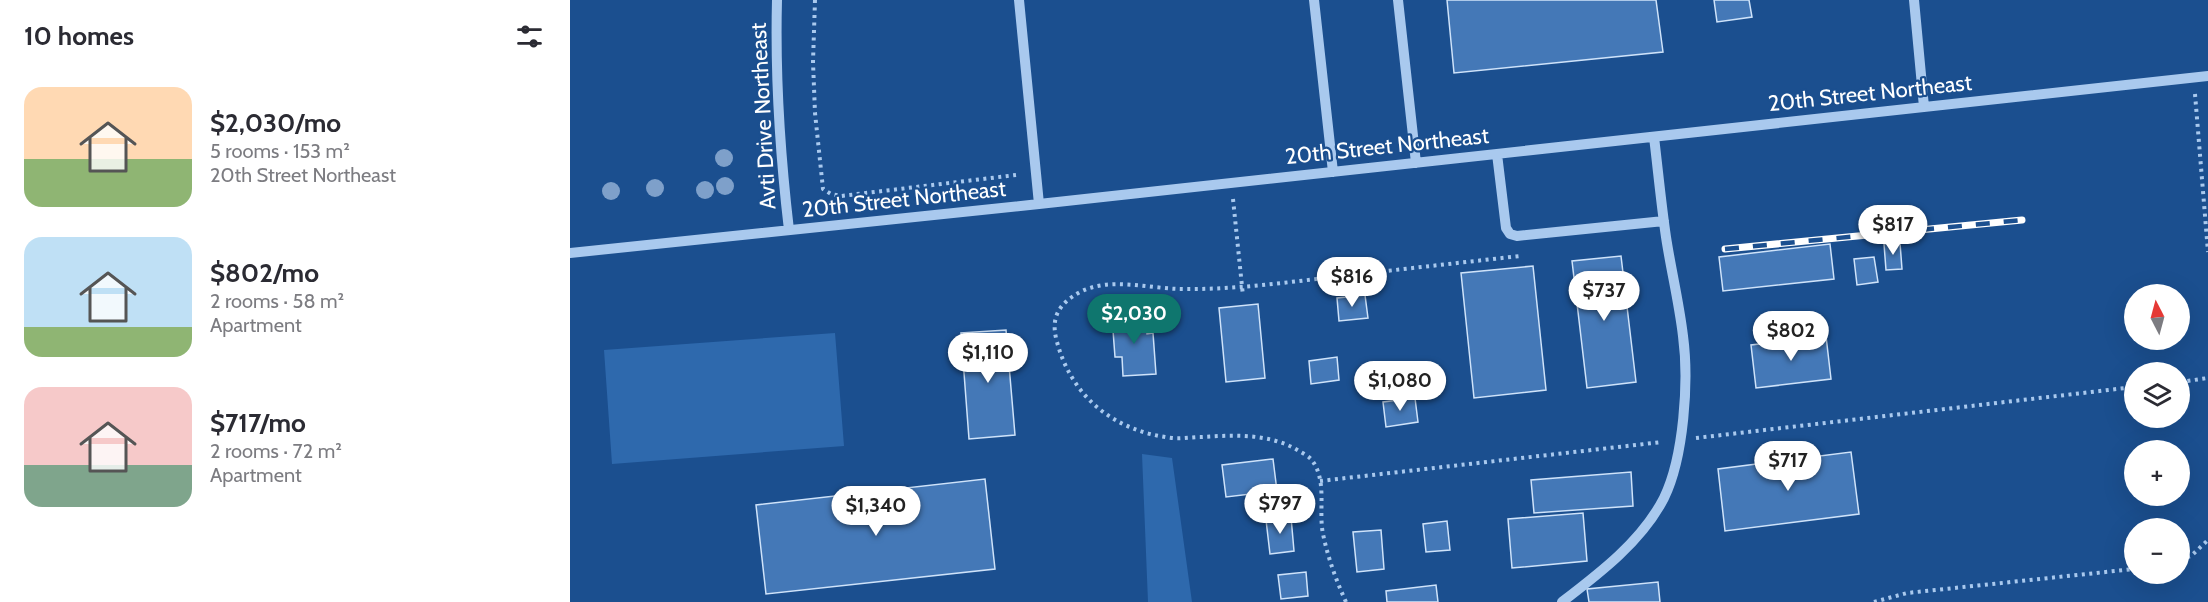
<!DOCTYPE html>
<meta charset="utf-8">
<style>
body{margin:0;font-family:Cabin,sans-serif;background:#f2f2f3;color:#2b2b33;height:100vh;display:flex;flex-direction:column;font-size:22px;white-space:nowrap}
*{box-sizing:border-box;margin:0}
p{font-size:20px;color:#7c7c81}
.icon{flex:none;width:33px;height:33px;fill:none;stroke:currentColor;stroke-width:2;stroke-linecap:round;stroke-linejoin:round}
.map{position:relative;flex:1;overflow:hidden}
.panel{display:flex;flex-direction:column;background:#fff;width:570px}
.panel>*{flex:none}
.needle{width:39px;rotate:354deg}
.buttons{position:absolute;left:1554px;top:284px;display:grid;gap:12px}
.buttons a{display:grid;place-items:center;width:66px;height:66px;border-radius:50%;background:#fff;box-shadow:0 6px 24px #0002;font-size:30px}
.price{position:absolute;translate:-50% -51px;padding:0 14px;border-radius:21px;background:#fff;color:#222;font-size:20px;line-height:39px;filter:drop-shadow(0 2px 3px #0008)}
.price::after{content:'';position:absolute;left:50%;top:36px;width:18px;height:14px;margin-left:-9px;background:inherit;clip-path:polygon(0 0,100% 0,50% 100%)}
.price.current{background:#0f766e;color:#fff}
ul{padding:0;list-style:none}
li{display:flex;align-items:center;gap:18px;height:150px;padding:0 24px}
li span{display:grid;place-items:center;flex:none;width:168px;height:120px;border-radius:18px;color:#555}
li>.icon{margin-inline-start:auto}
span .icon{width:72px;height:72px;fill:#fffc;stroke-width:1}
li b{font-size:26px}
h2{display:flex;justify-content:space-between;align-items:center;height:72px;padding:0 24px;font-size:26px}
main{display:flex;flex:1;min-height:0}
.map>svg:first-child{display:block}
.green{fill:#2e69ad}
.building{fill:#4478b7;stroke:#cfe3fa;stroke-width:1.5}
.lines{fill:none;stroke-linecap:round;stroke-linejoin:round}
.path{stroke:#a9c9ee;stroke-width:4;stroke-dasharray:3 4.5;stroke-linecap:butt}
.minor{stroke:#a9c9ee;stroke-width:10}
.rail-casing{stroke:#fff;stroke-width:7}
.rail{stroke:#1b4f8f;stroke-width:4.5;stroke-dasharray:14;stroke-linecap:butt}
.tree{fill:#7ea0ca}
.labels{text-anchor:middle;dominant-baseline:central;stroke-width:4.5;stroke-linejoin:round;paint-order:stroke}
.street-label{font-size:22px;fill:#fff;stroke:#1b4f8f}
</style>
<main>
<section class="panel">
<h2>10 homes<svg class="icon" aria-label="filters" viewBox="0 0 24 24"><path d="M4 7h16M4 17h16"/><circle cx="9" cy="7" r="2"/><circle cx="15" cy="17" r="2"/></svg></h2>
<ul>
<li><span style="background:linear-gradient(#ffd9b3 60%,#8fb573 0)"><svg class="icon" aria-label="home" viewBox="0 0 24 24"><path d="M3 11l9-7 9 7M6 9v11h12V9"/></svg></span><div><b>$2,030/mo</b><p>5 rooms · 153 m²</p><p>20th Street Northeast</p></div></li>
<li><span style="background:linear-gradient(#bfe0f5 75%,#8fb573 0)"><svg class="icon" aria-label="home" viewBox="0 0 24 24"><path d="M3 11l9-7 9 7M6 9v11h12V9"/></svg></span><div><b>$802/mo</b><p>2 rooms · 58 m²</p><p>Apartment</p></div></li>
<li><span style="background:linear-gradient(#f6c9c9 65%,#7fa58c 0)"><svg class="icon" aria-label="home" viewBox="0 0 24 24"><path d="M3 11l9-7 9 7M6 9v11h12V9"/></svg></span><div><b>$717/mo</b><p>2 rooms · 72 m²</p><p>Apartment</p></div></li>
</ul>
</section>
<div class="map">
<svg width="1638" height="602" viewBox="0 0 1638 602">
<rect width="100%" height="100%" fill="#1b4f8f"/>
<path class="green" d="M265,333L274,446L42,464L34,350Z
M572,454L602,458L622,602H578Z"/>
<path class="building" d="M877,0H1086L1093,52L884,73Z
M1144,0H1179L1182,17L1147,22Z
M1330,243L1332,269L1316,270L1314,244Z
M1260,244L1264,279L1153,291L1149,257Z
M1051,256L1066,382L1017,388L1002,261Z
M1304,257L1308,282L1287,285L1284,259Z
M963,266L976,390L904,398L891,273Z
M795,295L798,318L769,321L767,298Z
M688,304L695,378L656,382L649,308Z
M575,315L577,334L583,333L586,374L553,376L552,357H545L542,317Z
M436,330L445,435L399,439L391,333Z
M1256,336L1261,379L1186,388L1181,345Z
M767,357L769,380L741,384L739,361Z
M845,398L848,422L816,427L813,402Z
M1281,452L1289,514L1155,531L1148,469Z
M703,459L707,491L656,497L652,465Z
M1061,472L1063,506L964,513L961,480Z
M415,479L425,569L196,594L186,505Z
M1013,513L1017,561L942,568L938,519Z
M721,517L724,551L700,554L696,520Z
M877,521L880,550L856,552L853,524Z
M811,530L814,569L787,572L783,532Z
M736,572L738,596L711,599L708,575Z
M1088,582L1090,602H1019L1017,589Z
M866,585L868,602H817L816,591Z"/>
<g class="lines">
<path class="path" d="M245,0L243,62L245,113L253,189L261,194L271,196L446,175
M1625,94L1638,252
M663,199L673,296
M1610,382L1638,378
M1126,438L1564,387
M750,481L1092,442
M1610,560L1621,556L1638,540
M776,602C766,580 758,558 753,534C748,510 758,480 741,459C738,456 733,453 729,451C700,433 664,435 631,437C621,437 611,439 602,438C543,431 500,396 486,338C481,316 490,303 510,292C539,277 577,288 609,289C661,290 712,283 763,277C825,270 887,263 950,256
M1304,602L1337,593L1564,569"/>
<path class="minor" d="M207,0C205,77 210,153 219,230
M449,0L469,204
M744,0L763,172
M828,0L846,163
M1344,0L1354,107
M927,154L936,228L940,234L947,236L1094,221
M0,253L469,204L1638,76
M992,602C1030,573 1072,541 1094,498C1114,457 1119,381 1113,336C1109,302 1101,270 1096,237C1091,203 1088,170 1084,137"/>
<defs>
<path id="rail" d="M1155,249L1452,220"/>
</defs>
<use href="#rail" class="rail-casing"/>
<use href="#rail" class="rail"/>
</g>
<g class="tree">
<circle cx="154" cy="158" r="9"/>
<circle cx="155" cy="186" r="9"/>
<circle cx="85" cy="188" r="9"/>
<circle cx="135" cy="190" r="9"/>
<circle cx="41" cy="191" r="9"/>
</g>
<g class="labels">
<g class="street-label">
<text transform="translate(1300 93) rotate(-6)">20th Street Northeast</text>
<text transform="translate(193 116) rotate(-93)">Avti Drive Northeast</text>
<text transform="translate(817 146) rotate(-6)">20th Street Northeast</text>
<text transform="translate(334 199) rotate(-6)">20th Street Northeast</text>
</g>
</g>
</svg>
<div class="buttons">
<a><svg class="needle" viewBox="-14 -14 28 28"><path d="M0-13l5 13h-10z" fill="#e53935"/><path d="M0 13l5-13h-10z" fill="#7c7c81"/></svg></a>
<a><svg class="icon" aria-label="layers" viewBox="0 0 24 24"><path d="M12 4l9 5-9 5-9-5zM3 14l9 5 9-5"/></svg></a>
<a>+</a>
<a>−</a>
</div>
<b class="price" style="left:1323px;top:256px">$817</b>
<b class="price" style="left:782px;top:308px">$816</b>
<b class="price" style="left:1034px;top:322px">$737</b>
<b class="price current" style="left:564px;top:345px">$2,030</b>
<b class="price" style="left:1221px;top:362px">$802</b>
<b class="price" style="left:418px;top:384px">$1,110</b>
<b class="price" style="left:830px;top:412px">$1,080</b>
<b class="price" style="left:1218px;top:492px">$717</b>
<b class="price" style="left:710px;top:535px">$797</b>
<b class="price" style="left:306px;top:537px">$1,340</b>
</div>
</main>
